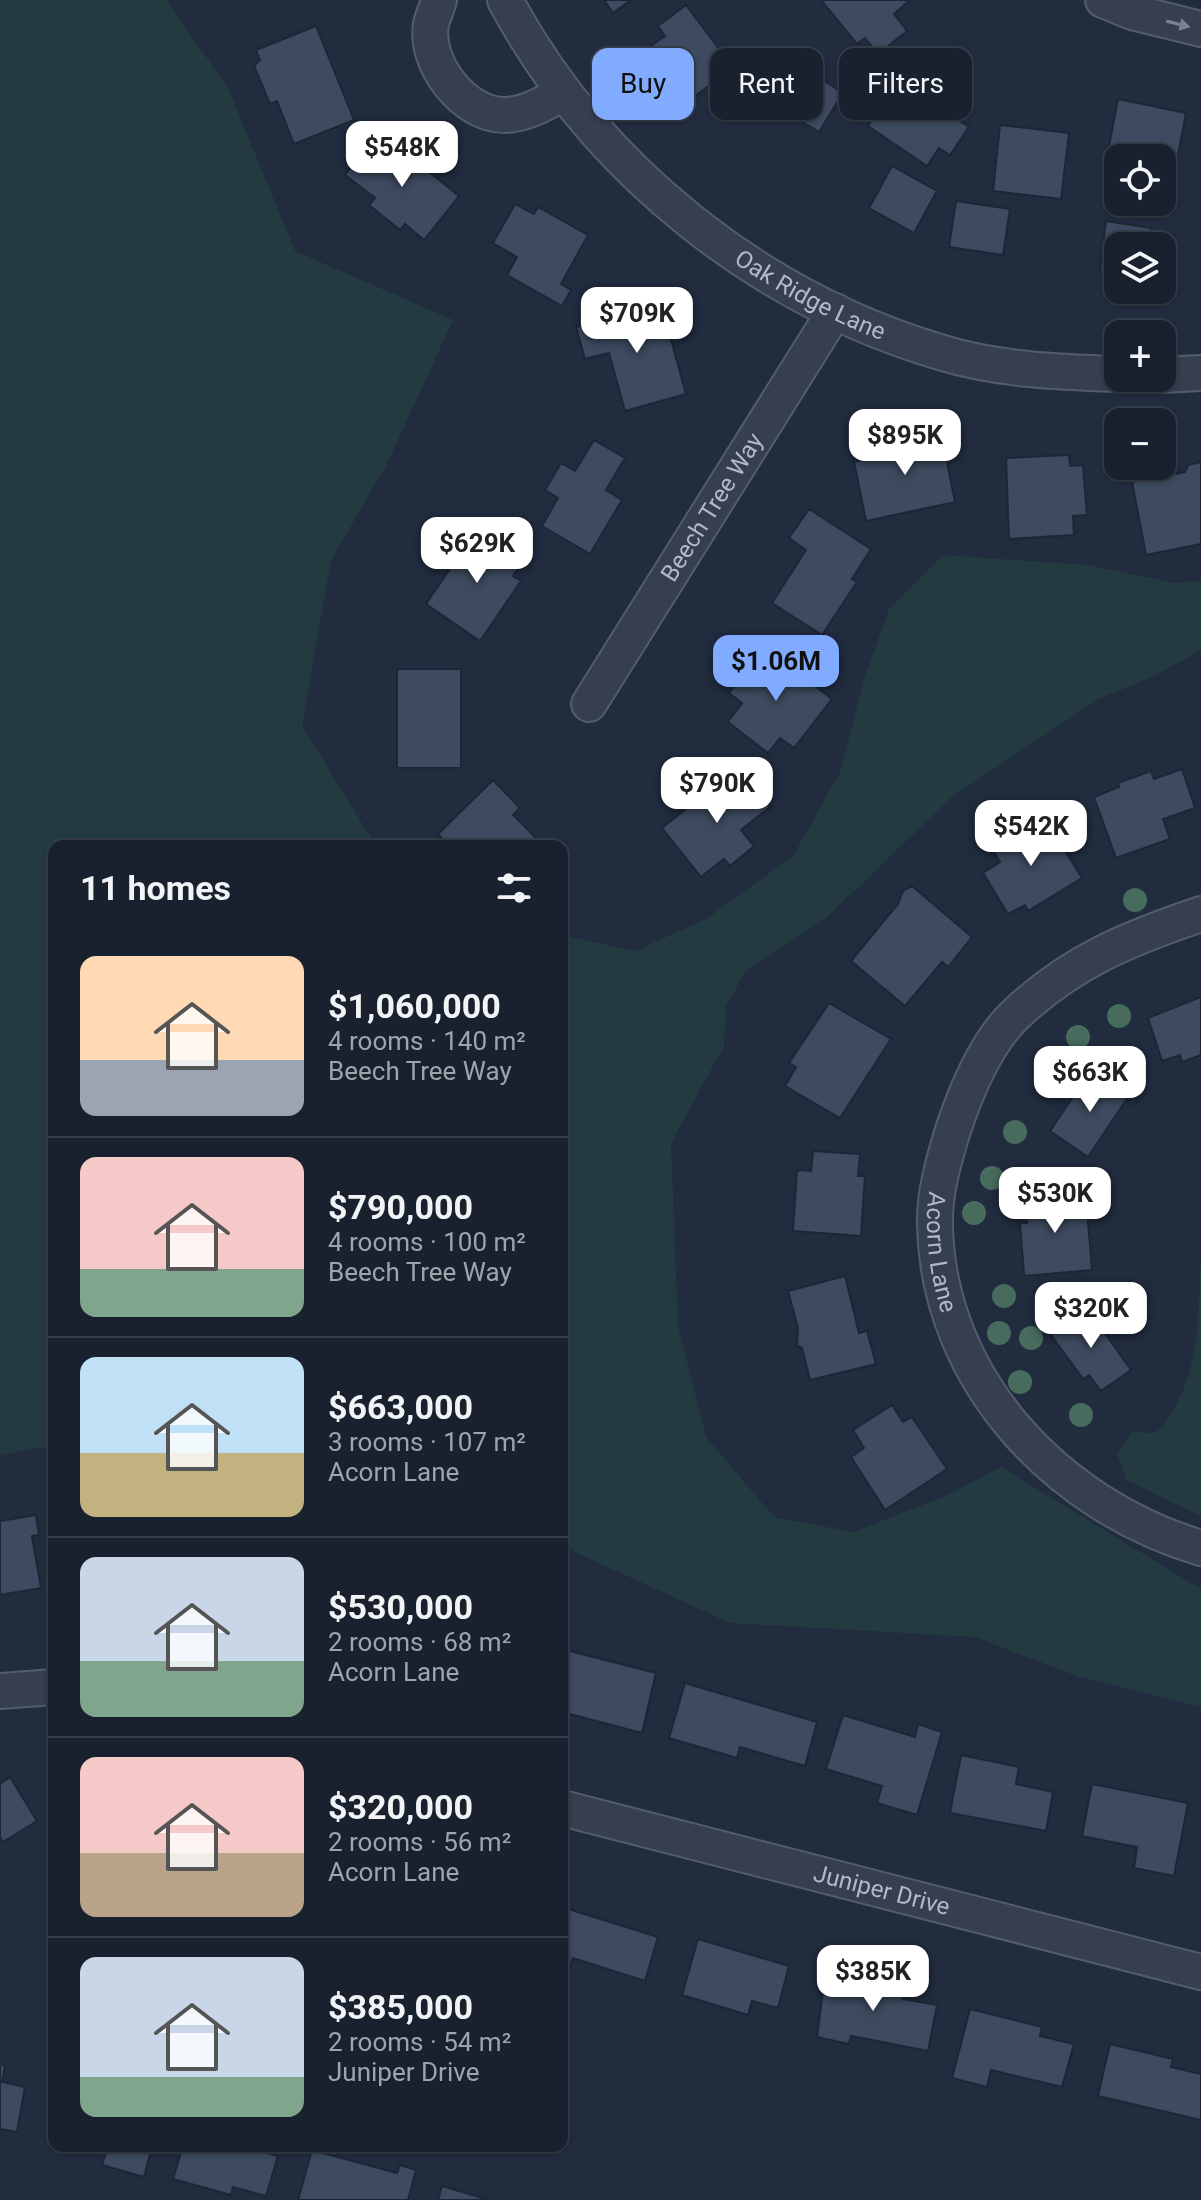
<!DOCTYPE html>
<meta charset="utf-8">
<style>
body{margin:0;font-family:Roboto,sans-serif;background:#222937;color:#f1f3f6;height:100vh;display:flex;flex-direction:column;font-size:30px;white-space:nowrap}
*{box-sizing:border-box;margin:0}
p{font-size:26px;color:#9fa3aa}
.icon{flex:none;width:44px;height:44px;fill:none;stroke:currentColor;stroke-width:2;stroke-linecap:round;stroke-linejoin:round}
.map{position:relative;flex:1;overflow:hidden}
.details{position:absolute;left:48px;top:840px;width:520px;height:1312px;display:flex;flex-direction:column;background:#19212f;border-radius:16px;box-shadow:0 2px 6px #0004,0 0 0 2px #373e4b}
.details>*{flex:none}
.guide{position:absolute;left:592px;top:48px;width:488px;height:72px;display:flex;gap:16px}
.buttons{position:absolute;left:1104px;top:144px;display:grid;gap:16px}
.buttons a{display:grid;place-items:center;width:72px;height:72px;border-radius:16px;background:#19212f;box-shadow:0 2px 6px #0004,0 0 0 2px #373e4b;font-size:40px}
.price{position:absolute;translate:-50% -68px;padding:0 18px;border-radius:16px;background:#fff;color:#222;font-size:26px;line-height:52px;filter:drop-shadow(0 2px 4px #0008)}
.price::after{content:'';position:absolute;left:50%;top:48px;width:24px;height:18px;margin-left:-12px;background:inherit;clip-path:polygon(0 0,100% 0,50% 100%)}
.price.selected{background:#81abff;color:#111}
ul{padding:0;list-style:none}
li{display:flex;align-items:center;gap:24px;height:200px;padding:0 32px}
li+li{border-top:2px solid #373e4b}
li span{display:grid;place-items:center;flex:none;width:224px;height:160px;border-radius:16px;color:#555}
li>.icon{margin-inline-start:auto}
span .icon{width:96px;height:96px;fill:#fffc;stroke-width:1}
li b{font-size:34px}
h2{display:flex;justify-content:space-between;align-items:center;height:96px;padding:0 32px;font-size:34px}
.tag{padding:0 28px;border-radius:16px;background:#19212f;box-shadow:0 2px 6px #0004,0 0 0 2px #373e4b;font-size:28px;line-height:72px}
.tag.selected{background:#81abff;color:#111}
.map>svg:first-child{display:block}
.green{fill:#233b40}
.building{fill:#3d4a5f;stroke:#1c2636;stroke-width:2}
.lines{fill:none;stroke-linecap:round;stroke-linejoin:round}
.street-casing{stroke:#535c6d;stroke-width:38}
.street{stroke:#353f4f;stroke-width:34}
.tree{fill:#476b5d}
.oneway{fill:#798293}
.labels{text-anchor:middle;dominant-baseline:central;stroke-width:8;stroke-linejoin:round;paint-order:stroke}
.street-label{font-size:24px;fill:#b1b9ca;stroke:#1a2434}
</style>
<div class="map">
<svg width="1201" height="2200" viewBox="0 0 1201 2200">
<rect width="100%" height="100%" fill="#212c3f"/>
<path class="green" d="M0,0H166L228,88L295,251L453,320L386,466L331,560L302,726L376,846H54V1449L32,1448L0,1456Z
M943,555L1087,565L1175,583L1201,581V650L1156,675L1099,699L952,797L825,919L746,971L726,1006L724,1046L671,1143L678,1326L706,1437L774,1517L853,1532L946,1496L1001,1467L1201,1589V1707L1077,1676L975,1637L730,1623L562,1546V935L635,951L706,919L793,856L840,772L865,677L889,609Z
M1201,1256V1516L1126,1480L1117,1453L1131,1432L1156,1433C1201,1385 1198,1318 1201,1256Z"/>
<path class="building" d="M604,0H631L613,13Z
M821,0H910L894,14L907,31L878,54L865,38L857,44Z
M686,5L722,53L713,59L724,74L686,103L679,93L673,97L641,53L665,36L658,26Z
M316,26L354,120L294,144L277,101L270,104L254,66L260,60L256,50Z
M798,64L843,93L819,132L773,104Z
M915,68L949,90L943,98L963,111L957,119L969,127L950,155L939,148L927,166L868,126L904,73Z
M1118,99L1186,113L1174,176L1162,173V158H1118V165L1106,162Z
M1000,125L1069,133L1061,199L993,191Z
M374,138L394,154L399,148L459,196L424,240L405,224L400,230L369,205L375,198L345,175Z
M892,166L937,191L914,233L869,208Z
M956,201L1010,209L1003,255L949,247Z
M515,204L534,214L538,207L588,235L561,284L571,290L562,306L507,275L517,257L493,243Z
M1106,221L1151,228L1149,246H1118V273L1100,270Z
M661,303L686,394L625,411L609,353L585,359L576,327Z
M922,431L924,441L942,437L955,502L866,521L854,462L885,455L881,439Z
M594,440L625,458L606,490L622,500L590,554L542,526L558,498L545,490L561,463L575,471Z
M1069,455L1070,466L1083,465L1087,515L1073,516L1074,535L1009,539L1006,458Z
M1201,462V544L1146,555L1132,482L1185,472L1188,465Z
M809,509L871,549L852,579L857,582L822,635L772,603L806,550L789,538Z
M477,529L524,560L513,576L521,581L480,641L426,604Z
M764,647L832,699L794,748L780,738L768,753L728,722L742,703L729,693Z
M397,669H461V768H397Z
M1182,769L1195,808L1163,819L1170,839L1116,858L1094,797L1119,787L1118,783L1151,771L1154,779Z
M743,772L770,807L741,830L754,846L730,866L724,859L701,877L662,828L710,790L713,794Z
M493,780L520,808L513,815L544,846H449L438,834Z
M1044,817L1082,878L1028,911L1025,905L1008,914L983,873L1000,862L992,849Z
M912,886L972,937L948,967L942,962L905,1006L851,961L898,904L903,891Z
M1201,997V1055L1182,1062L1180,1055L1162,1061L1148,1018Z
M829,1003L891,1039L840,1118L785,1086L796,1067L789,1063Z
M1097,1072L1130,1094L1088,1157L1050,1131L1081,1085L1086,1089Z
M813,1151L860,1154L858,1176H865L861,1236L793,1231L797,1170L811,1171Z
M1071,1190L1073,1210L1087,1209L1092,1270L1024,1276L1020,1223H1027L1024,1194Z
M845,1276L859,1333L867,1331L876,1364L810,1380L802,1348L797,1345L798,1328L788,1291Z
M1087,1308L1131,1370L1101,1391L1089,1375L1083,1379L1051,1335Z
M892,1405L903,1422L912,1417L947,1469L885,1510L851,1457L864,1448L853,1430Z
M36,1515L39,1535L32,1536L41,1588L0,1595V1521Z
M562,1649L656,1673L642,1733L562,1712Z
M685,1683L817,1722L805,1766L740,1747L737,1758L669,1738Z
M843,1715L915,1737L918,1724L942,1732L917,1815L877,1803L882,1786L826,1769Z
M961,1755L1019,1767L1016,1784L1053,1792L1046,1831L950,1813Z
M10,1777L37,1821L3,1842L0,1837V1784Z
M1092,1784L1188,1803L1174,1876L1134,1868L1137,1847L1082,1836Z
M562,1907L658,1937L645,1981L573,1958L568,1972L562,1971Z
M698,1939L789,1966L778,2008L752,2001L748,2015L682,1995Z
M837,1973L906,1987L903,1999L937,2005L928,2051L851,2036L849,2044L817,2037L825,1975L836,1978Z
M970,2009L1042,2027L1040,2036L1074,2044L1062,2087L991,2070L987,2087L952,2078Z
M1110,2044L1173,2059L1171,2067L1201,2074V2120L1098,2096Z
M0,2064L5,2066L2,2082L25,2087L17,2132L0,2129Z
M99,2146H152L144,2177L102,2165L107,2148Z
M183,2146H244L278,2156L266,2196L233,2187L231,2195L173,2179Z
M312,2150L397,2173L400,2165L416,2170L408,2200H298Z
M442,2186L489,2200H438Z"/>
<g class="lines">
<defs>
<g id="street">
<path d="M439,0C437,8 433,16 431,24C424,63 464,116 506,115C527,114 545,103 563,93"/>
<path id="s1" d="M505,0C595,169 759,299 943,353C999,370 1060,372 1118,374"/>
<path d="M1103,0L1132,12L1201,29"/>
<path d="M1162,375L1201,373"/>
<path id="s2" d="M589,704L835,311"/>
<path id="s3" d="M1201,914C1130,938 1072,961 1016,1014C986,1042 966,1091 953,1130C944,1160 934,1193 935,1225C938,1380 1057,1505 1201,1548"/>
<path d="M0,1691L54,1687"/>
<path id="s4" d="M562,1808L1201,1972"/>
</g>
</defs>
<use href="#street" class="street-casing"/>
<use href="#street" class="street"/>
</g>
<g class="tree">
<circle cx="1135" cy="900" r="12"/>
<circle cx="1119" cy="1016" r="12"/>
<circle cx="1078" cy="1037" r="12"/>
<circle cx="1015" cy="1132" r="12"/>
<circle cx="992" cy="1178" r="12"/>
<circle cx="974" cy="1213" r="12"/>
<circle cx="1004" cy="1296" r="12"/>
<circle cx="999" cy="1333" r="12"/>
<circle cx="1031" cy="1338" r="12"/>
<circle cx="1020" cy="1382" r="12"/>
<circle cx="1081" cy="1415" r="12"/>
</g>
<defs><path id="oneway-solid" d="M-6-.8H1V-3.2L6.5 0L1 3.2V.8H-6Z" transform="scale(2)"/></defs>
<use class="oneway" href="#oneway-solid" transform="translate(1178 24) rotate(14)"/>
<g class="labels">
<g class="street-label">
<text stroke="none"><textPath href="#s1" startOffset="432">Oak Ridge Lane</textPath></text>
<text stroke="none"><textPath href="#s2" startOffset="232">Beech Tree Way</textPath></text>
<text stroke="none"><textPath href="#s3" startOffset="470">Acorn Lane</textPath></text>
<text stroke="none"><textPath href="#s4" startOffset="330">Juniper Drive</textPath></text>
</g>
</g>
</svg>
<div class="buttons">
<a><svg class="icon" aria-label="locate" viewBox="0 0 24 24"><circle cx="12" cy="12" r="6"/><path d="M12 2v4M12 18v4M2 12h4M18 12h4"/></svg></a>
<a><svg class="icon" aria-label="layers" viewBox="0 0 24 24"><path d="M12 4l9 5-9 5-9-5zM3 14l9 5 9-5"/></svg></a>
<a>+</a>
<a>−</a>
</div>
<b class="price" style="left:402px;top:189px">$548K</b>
<b class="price" style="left:637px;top:355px">$709K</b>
<b class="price" style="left:905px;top:477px">$895K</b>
<b class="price" style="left:477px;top:585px">$629K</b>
<b class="price selected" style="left:776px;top:703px">$1.06M</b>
<b class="price" style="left:717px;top:825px">$790K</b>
<b class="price" style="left:1031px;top:868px">$542K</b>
<b class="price" style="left:1090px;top:1114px">$663K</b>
<b class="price" style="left:1055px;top:1235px">$530K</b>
<b class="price" style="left:1091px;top:1350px">$320K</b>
<b class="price" style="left:873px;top:2013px">$385K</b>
<div class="guide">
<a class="tag selected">Buy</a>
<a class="tag">Rent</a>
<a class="tag">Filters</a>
</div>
<section class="details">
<h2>11 homes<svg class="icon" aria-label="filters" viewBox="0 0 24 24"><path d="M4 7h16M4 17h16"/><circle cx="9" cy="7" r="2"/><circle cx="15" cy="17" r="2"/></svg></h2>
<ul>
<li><span style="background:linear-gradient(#ffd9b3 65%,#9aa5b1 0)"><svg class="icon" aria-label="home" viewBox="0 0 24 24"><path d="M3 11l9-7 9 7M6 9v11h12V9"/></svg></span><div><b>$1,060,000</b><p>4 rooms · 140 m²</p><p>Beech Tree Way</p></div></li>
<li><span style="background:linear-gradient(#f6c9c9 70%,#7fa58c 0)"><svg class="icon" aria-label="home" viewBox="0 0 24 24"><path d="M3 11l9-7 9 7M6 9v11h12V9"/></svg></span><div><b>$790,000</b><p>4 rooms · 100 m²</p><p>Beech Tree Way</p></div></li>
<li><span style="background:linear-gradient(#bfe0f5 60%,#c2b280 0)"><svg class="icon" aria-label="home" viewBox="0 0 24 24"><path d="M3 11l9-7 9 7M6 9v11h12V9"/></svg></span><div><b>$663,000</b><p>3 rooms · 107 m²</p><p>Acorn Lane</p></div></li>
<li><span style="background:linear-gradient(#c9d6e8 65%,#7fa58c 0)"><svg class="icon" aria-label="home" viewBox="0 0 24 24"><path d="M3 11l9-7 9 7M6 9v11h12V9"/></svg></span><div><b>$530,000</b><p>2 rooms · 68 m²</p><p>Acorn Lane</p></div></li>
<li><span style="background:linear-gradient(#f6c9c9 60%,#b9a48a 0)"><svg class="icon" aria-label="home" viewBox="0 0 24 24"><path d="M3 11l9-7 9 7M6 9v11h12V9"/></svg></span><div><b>$320,000</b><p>2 rooms · 56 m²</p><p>Acorn Lane</p></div></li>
<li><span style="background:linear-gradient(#c9d6e8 75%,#7fa58c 0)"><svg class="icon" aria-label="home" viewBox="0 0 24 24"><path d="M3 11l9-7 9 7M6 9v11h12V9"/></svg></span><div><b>$385,000</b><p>2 rooms · 54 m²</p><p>Juniper Drive</p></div></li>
</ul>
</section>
</div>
